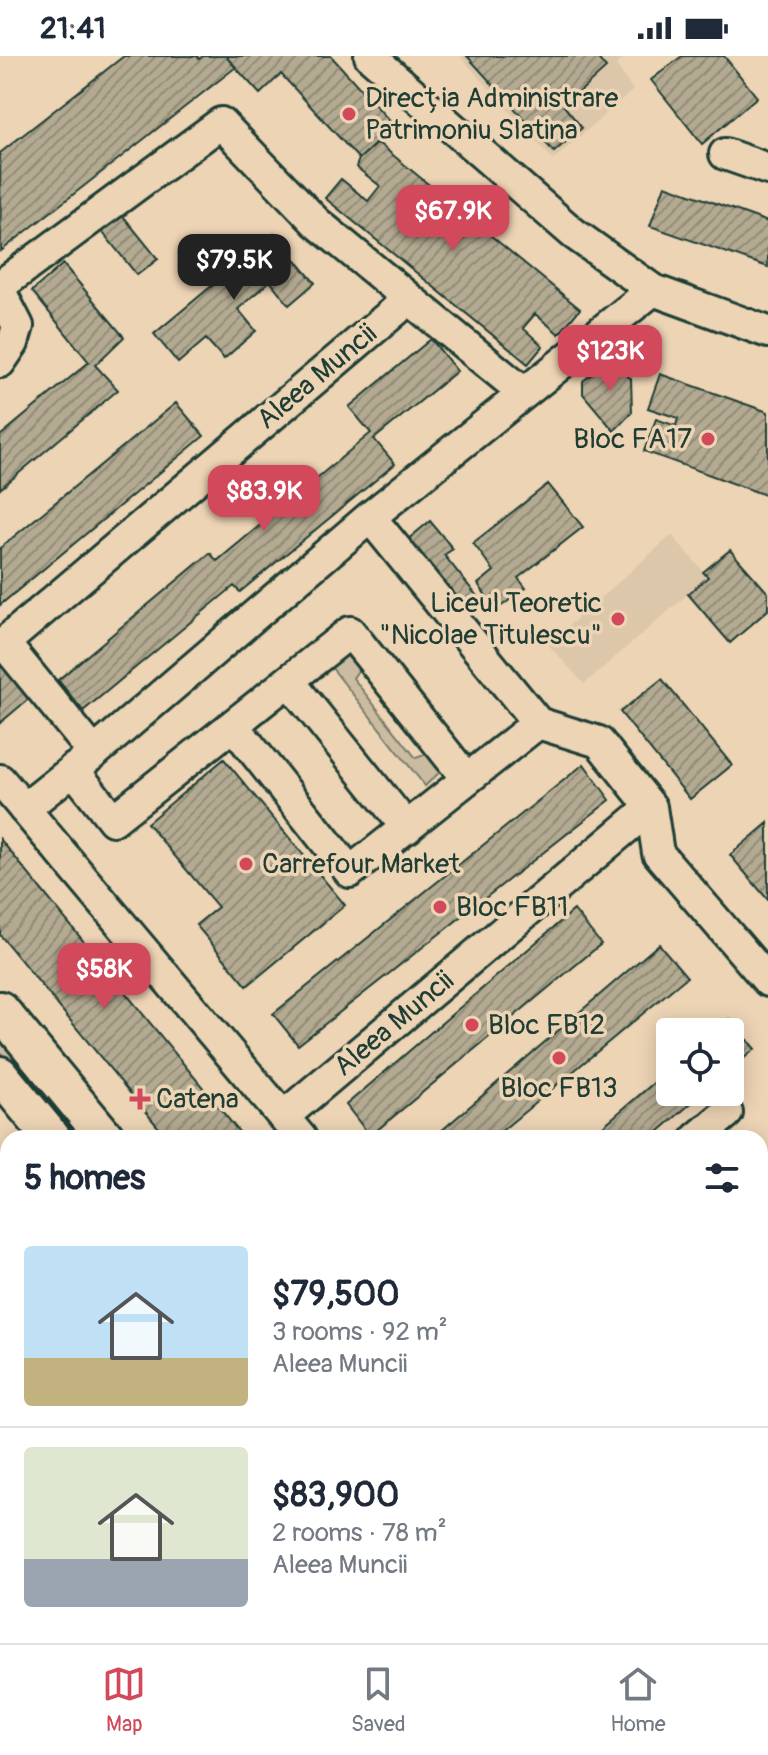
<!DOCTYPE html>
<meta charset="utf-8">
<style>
body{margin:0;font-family:Pangolin,sans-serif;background:#f6f6f7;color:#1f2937;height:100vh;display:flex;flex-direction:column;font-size:30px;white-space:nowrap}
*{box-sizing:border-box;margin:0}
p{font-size:26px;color:#747a83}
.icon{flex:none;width:44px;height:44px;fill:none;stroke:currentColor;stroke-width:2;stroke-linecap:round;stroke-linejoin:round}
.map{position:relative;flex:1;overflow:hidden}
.sheet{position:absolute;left:0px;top:1074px;width:768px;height:514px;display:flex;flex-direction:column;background:#fff;border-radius:24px 24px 0 0;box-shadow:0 4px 20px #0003}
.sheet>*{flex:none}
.tools{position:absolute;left:656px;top:962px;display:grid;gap:16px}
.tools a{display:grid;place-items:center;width:88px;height:88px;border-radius:8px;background:#fff;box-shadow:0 4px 20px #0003;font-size:40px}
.price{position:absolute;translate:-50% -68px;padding:0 18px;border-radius:16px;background:#d1495b;color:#fff;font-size:26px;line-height:52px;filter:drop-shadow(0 2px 4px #0008)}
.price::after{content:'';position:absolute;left:50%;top:48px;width:24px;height:18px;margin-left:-12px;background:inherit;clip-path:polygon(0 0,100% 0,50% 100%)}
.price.active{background:#222;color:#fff}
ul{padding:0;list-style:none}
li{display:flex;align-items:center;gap:24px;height:200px;padding:0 24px}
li+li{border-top:2px solid #e0e1e3}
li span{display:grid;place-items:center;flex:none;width:224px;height:160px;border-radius:8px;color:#555}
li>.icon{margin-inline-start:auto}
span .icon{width:96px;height:96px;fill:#fffc;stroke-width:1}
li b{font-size:34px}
h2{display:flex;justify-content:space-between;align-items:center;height:96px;padding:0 24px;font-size:34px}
.status{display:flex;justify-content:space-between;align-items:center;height:56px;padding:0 40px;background:#fff;direction:ltr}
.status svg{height:22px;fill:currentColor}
.tabs{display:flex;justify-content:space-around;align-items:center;height:112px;border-top:2px solid #e0e1e3;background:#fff;font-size:22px;color:#747a83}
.tabs a{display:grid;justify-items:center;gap:4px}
.tabs .active{color:#d1495b}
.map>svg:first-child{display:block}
.built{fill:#dcc7aa}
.grass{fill:#cbbba0;stroke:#757c6a;stroke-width:2}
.building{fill:url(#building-hatch);stroke:#1f3d34;stroke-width:2}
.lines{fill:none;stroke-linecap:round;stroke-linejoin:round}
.minor-casing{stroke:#1f3d34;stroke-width:36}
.major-casing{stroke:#1f3d34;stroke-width:42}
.minor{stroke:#edd4b5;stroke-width:30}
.major{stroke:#edd4b5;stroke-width:36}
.poi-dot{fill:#d1495b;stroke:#edd4b5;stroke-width:3}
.labels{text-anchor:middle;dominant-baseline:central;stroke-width:7;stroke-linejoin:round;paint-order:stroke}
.poi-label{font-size:28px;fill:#1f3d34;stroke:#edd4b5;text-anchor:start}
.street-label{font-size:28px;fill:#1f3d34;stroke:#edd4b5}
</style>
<div class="status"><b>21:41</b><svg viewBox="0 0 49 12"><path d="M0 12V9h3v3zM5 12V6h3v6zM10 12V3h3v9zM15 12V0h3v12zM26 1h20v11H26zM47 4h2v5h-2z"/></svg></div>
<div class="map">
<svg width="768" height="1587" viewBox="0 0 768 1587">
<defs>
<pattern id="building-hatch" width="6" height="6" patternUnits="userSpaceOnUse" patternTransform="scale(2)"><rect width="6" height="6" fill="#b4aa91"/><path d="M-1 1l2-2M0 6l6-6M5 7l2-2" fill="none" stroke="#928c77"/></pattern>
</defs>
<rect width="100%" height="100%" fill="#edd4b5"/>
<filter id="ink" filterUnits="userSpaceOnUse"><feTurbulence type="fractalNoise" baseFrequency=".0125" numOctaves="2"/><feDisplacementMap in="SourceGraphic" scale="16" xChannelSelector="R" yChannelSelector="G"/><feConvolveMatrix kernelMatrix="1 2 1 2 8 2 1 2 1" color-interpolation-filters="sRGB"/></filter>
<g filter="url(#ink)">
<path class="built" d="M460,0H626L616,9L633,34L553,104Z
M672,479L708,521L584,628L548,588Z"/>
<path class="grass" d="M342,590L361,610L353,622L416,702L432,696L443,713L425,730L332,612L314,625L307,620Z
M0,962L100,1082H72L0,996Z"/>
<path class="building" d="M124,0H197L199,3L203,0H229L227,2L236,11L1,195L0,97Z
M229,0H331L395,71L359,103L281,18L260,38L227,2Z
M467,0H596L606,12L564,50L582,72L554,96Z
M682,0H724L757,41L702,88L651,24Z
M377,86L580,253L559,278L535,258L523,272L543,290L528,308L325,142L341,123L368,145L380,130L356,111L359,103Z
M665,129L768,166V211L650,170Z
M115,150L158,203L137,219L95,167Z
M274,178L315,227L289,249L270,225L238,253L256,275L224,303L206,283L178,307L154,278Z
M63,208L124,281L95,309L118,334L0,433V380L89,306L32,235Z
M431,283L457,315L374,383L395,408L240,536L234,530L83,655L58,624L210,497L217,505L371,377L349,351Z
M610,303L631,323L632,356L614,375L583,338V325Z
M660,318L768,356V440L644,395L656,363L676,370L678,362L648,352Z
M176,347L204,380L0,549V492Z
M548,428L583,471L518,522L526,532L496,554L478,528L494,515L473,487Z
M430,465L453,493L444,499L477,540L461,553L406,485Z
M730,494L768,537V554L730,587L688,538L708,521L703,516Z
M0,605L31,641L0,667Z
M662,623L732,709L690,743L620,656Z
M224,703L345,849L247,930L196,869L218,851L147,767Z
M584,708L610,744L298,989L273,958Z
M768,767V844L730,799Z
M0,783L244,1082H167L0,879Z
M574,854L601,888L370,1080L346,1049Z
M659,888L687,921L493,1082H433Z
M729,963L755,993L730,1014V976H713Z
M670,1013V1036H704L651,1082H589Z
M0,1127L8,1138V1231L0,1221Z
M768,1181V1284L760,1291V1188Z
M0,1223L8,1233V1311L0,1315Z
M8,1347V1408L0,1414V1353Z
M768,1457V1532L763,1537L760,1533V1464Z
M0,1535L8,1545V1580H30L21,1587H0Z
M246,1580H315L321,1587H237Z
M315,1580H377L383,1587H321Z
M662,1580H667L673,1586L681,1580H687L693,1587H654Z"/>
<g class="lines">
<defs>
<path id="minor" d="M370,0L573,177L653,234L768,276
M725,98L768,113
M0,230L221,67L316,166L524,337
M0,235L18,270L13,287L0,306
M370,461L538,667L599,686L651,751L658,797L768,925
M289,625L407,772
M233,669L350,576L467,723
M94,697L4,587L409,243
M73,713L113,764L233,669L350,816L538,667
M0,724L301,1082
M24,753L94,697L370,461L653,234
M283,1061L651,751
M697,1082L727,1057
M760,1151L768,1144
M0,1341L8,1337
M760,1389L768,1382
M0,1441L8,1434
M0,1485L8,1495
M760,1570L768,1563
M73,1580L78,1587
M145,1587L154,1580"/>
<path id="major" d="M0,954L106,1082
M0,1019L52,1082
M467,1580L472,1587
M520,1580L526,1587"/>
</defs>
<use href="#minor" class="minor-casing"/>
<use href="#major" class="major-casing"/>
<use href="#minor" class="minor"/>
<use href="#major" class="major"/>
</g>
</g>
<g class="poi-dot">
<circle cx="349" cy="58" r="8"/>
<circle cx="708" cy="383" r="8"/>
<circle cx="618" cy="563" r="8"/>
<circle cx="246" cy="808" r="8"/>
<circle cx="440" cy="851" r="8"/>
<circle cx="472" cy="969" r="8"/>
<circle cx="559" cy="1002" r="8"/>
<path d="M136 1031h8v8h8v8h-8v8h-8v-8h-8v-8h8z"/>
</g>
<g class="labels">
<g class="poi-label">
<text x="365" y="42">Direcția Administrare<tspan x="365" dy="32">Patrimoniu Slatina</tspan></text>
<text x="692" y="383" text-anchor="end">Bloc FA17</text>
<text x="602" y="547" text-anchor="end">Liceul Teoretic<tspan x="602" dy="32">"Nicolae Titulescu"</tspan></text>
<text x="262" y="808">Carrefour Market</text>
<text x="456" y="851">Bloc FB11</text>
<text x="488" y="969">Bloc FB12</text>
<text x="559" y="1032" text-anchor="middle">Bloc FB13</text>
<text x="156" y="1043">Catena</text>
</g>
<g class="street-label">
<text transform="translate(317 321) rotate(-40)">Aleea Muncii</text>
<text transform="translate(394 968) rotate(-40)">Aleea Muncii</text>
</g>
</g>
</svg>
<div class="tools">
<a><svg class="icon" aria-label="locate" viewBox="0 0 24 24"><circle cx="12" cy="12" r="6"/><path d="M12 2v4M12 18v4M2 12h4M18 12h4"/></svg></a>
</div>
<b class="price" style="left:453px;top:197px">$67.9K</b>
<b class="price active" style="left:234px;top:246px">$79.5K</b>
<b class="price" style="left:610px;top:337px">$123K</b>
<b class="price" style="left:264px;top:477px">$83.9K</b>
<b class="price" style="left:104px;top:955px">$58K</b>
<section class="sheet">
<h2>5 homes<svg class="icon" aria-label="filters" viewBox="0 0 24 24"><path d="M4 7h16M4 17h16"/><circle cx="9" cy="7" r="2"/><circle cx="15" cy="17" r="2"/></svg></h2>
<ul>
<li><span style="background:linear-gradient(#bfe0f5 70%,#c2b280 0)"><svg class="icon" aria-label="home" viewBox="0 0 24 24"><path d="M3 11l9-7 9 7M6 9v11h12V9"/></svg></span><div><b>$79,500</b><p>3 rooms · 92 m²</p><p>Aleea Muncii</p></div></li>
<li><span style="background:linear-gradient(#dfe7d0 70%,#9aa5b1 0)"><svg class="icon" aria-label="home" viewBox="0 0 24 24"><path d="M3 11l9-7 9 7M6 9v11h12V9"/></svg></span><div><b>$83,900</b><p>2 rooms · 78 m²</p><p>Aleea Muncii</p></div></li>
</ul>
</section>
</div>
<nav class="tabs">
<a class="active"><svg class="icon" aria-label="map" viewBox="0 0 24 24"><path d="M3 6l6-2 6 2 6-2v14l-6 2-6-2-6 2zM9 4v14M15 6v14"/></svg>Map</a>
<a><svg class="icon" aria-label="saved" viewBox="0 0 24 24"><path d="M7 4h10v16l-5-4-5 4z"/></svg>Saved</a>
<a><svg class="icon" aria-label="home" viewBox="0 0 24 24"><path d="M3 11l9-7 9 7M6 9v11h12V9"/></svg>Home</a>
</nav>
